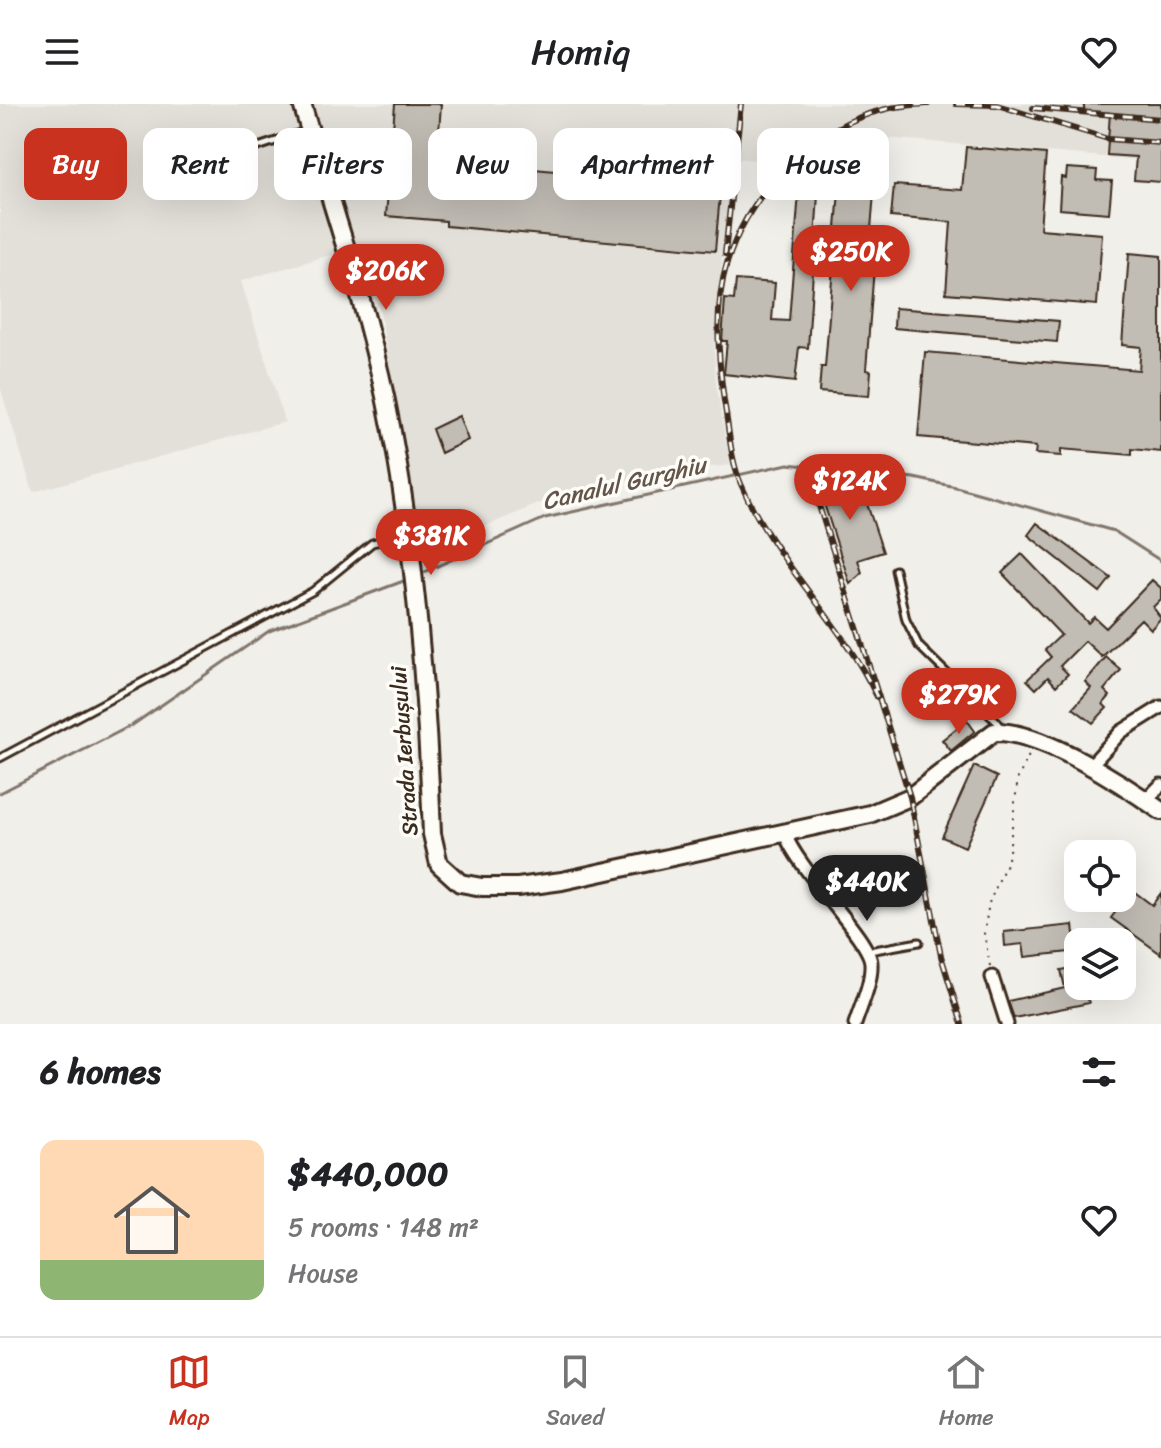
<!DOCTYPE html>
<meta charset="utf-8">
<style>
body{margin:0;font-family:Sriracha,sans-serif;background:#f2f2f2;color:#202124;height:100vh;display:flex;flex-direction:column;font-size:30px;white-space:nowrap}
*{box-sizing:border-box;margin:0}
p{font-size:26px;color:#757577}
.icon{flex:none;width:44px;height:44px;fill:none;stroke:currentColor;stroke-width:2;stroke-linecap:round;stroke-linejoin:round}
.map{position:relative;height:920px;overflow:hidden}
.sheet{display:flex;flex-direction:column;background:#fff;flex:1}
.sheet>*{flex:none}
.banner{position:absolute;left:24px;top:24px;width:1114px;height:72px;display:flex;gap:16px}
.controls{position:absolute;left:1064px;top:736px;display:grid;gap:16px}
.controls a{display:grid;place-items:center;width:72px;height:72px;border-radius:16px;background:#fff;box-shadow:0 8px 32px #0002;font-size:40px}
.price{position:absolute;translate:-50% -68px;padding:0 18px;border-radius:28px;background:#c8321e;color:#fff;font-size:26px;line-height:52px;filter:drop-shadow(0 2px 4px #0008)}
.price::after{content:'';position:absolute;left:50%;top:48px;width:24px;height:18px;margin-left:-12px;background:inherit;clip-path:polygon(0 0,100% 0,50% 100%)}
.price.active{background:#222;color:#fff}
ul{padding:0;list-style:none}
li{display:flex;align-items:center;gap:24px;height:200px;padding:0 40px}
li span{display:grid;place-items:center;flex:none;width:224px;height:160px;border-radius:16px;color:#555}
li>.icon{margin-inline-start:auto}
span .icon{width:96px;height:96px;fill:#fffc;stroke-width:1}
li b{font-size:34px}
h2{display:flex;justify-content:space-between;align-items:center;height:96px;padding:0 40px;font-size:34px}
.chip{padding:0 28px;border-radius:16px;background:#fff;box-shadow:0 8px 32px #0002;font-size:28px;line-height:72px}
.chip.active{background:#c8321e;color:#fff}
header{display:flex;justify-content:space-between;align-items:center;height:104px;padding:0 40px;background:#fff;font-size:36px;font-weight:600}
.tabs{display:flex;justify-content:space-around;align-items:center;height:112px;border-top:2px solid #e0e0e0;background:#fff;font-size:22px;color:#757577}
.tabs a{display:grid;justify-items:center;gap:4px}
.tabs .active{color:#c8321e}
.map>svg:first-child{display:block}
.built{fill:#e3e0da}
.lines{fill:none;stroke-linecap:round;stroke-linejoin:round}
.stream{stroke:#80746b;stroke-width:3}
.building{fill:#c1bcb4;stroke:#3b2a1e;stroke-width:2}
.lane-casing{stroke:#3b2a1e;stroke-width:11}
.street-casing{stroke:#3b2a1e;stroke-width:17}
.secondary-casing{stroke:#3b2a1e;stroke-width:22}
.path{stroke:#3b2a1e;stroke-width:2;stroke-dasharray:2 6;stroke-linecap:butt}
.lane{stroke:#fdfcf7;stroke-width:5}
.street{stroke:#fdfcf7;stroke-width:11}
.secondary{stroke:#fdfcf7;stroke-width:16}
.rail-casing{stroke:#3b2a1e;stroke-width:6}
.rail{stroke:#fdfcf7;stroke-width:3;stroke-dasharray:9;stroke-linecap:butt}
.labels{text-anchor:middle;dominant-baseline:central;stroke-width:7;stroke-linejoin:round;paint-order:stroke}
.street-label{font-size:22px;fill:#3b2a1e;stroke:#fdfcf7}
.water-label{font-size:24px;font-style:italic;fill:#63554b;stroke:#fdfcf7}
</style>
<header><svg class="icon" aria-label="menu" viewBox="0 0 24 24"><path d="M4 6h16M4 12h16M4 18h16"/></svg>Homiq<svg class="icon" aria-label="heart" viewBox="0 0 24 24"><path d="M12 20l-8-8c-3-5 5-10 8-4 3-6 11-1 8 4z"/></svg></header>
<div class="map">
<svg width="1161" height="920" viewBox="0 0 1161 920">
<rect width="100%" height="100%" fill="#f1efea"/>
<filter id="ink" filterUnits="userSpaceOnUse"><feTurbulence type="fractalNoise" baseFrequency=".0125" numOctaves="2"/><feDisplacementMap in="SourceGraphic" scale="16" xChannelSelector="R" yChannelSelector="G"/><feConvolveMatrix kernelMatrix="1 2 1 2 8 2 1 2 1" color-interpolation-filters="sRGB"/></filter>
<g filter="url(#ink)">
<path class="built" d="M0,0H1161V58L874,33L871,64L731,54L714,243L716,279L730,361L655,369L538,400L422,449L381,213L365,141L241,177L285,318L33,388L0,283Z"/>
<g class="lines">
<path class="stream" d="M420,470L545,414L788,360L914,374L956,383L1114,427L1161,457
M0,689L134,620L269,527L409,475"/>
</g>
<path class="building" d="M395,0H441L437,56L598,71L599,57L621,59L622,51L653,54V62L722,68L715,147L446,122V117L386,112Z
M1084,0H1161V78L1134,76L1136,53L1107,51L1110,9L1084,7Z
M966,43L1046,50L1040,125L1102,130L1097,201L946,189L951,118L891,113L894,81L962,86Z
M1067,64L1097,66L1096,76L1112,77L1109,109L1059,105L1061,73L1066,74Z
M840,74L875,77L870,137L876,138L866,266L871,267L869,292L819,288L821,263H825Z
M799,88L818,90L808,244L799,243L795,278L724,270L727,237H722L725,195L734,196L736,176L775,179L772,216L789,217Z
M1129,149L1161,152V348L1132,345V351L1061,345V352L1035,350L1036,343L918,333L925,248L1139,266L1141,243L1122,241Z
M895,204L1059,217L1057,238L894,224Z
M459,312L468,336L441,349L432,325Z
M837,369L841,385L866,377L873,398L867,400L883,448L858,456L862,469L850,480L818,381L822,380L819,371Z
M1037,419L1111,474L1100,488L1028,431Z
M1022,450L1088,519L1094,513L1106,524L1152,476L1161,484V495L1153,503L1161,514L1151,525L1141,515L1102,553L1085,537L1060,562L1068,570L1056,582L1048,573L1036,585L1027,576L1051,553L1045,546L1061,531L1002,469Z
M1106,553L1121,566L1104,586L1110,592L1103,600L1107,604L1093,619L1073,604L1091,584L1085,578Z
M967,616L975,627L951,647L942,636Z
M974,662L997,673L965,743L942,733Z
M1132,786L1152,801L1161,789V850L1111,814Z
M1073,821L1074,830L1091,829L1092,838H1078V847L1025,853L1023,840L1005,842L1004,828Z
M1078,863V882H1085L1089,899L1014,914L1008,897L1065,884L1061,866Z"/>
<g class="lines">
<defs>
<path id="lane" d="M252,45L309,26
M895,466L906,516L919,542L1003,624
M0,654L313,487L372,439L406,431
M869,847L919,838"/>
<path id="street" d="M1090,662L1121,628L1161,603
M1146,696L1161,681
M785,730C798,766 870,835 871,859C872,879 861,901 855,920
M992,873L1007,920"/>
<path id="secondary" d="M302,0C331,99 365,196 386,297C414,433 427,591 432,730L439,760L460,779L482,783H518L562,777L870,710L910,693L994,628C1041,626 1123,680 1161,707"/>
</defs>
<use href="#lane" class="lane-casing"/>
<use href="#street" class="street-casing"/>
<use href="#secondary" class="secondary-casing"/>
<path class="path" d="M990,862L984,829L989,799L1008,755L1018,674L1030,649"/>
<use href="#lane" class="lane"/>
<use href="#street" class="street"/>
<use href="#secondary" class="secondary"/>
<defs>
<path id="rail" d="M956,0L997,1L1108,35L1161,39
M1033,4L1161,15
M725,150L741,0
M815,389L910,693L941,852L962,920
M877,593C841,516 775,459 741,380C730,354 729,324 724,297C718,253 714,202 727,159C749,88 813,22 886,5C899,2 914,1 928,0"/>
</defs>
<use href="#rail" class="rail-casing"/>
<use href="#rail" class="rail"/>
</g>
</g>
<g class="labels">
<g class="street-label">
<text transform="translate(404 647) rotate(-94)">Strada Ierbușului</text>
</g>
<g class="water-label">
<text transform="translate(624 379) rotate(-13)">Canalul Gurghiu</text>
</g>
</g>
</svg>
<div class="controls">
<a><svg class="icon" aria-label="locate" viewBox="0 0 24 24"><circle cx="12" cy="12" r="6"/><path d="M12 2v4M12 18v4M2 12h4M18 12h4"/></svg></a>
<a><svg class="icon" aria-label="layers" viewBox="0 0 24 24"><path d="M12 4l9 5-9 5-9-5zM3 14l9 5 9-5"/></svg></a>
</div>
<b class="price" style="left:851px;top:189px">$250K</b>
<b class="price" style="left:386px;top:208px">$206K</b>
<b class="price" style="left:850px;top:418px">$124K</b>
<b class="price" style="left:431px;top:473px">$381K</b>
<b class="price" style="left:959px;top:632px">$279K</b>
<b class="price active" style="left:867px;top:819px">$440K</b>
<div class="banner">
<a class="chip active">Buy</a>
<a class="chip">Rent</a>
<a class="chip">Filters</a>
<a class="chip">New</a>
<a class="chip">Apartment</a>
<a class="chip">House</a>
</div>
</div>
<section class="sheet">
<h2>6 homes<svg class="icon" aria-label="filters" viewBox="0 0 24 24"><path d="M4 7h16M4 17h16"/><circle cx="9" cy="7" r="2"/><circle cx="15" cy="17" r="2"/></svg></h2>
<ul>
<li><span style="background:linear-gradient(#ffd9b3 75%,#8fb573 0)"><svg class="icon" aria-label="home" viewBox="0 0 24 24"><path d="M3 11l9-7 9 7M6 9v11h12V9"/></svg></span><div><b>$440,000</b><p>5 rooms · 148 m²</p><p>House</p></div><svg class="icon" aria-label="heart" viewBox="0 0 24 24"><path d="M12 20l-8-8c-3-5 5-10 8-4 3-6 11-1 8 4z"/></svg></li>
</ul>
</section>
<nav class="tabs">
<a class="active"><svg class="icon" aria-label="map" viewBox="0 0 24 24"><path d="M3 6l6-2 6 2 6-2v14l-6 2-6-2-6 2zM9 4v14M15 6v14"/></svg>Map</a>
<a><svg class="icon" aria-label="saved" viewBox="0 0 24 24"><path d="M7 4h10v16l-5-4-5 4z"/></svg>Saved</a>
<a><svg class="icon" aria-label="home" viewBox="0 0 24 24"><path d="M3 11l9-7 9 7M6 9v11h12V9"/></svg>Home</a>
</nav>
